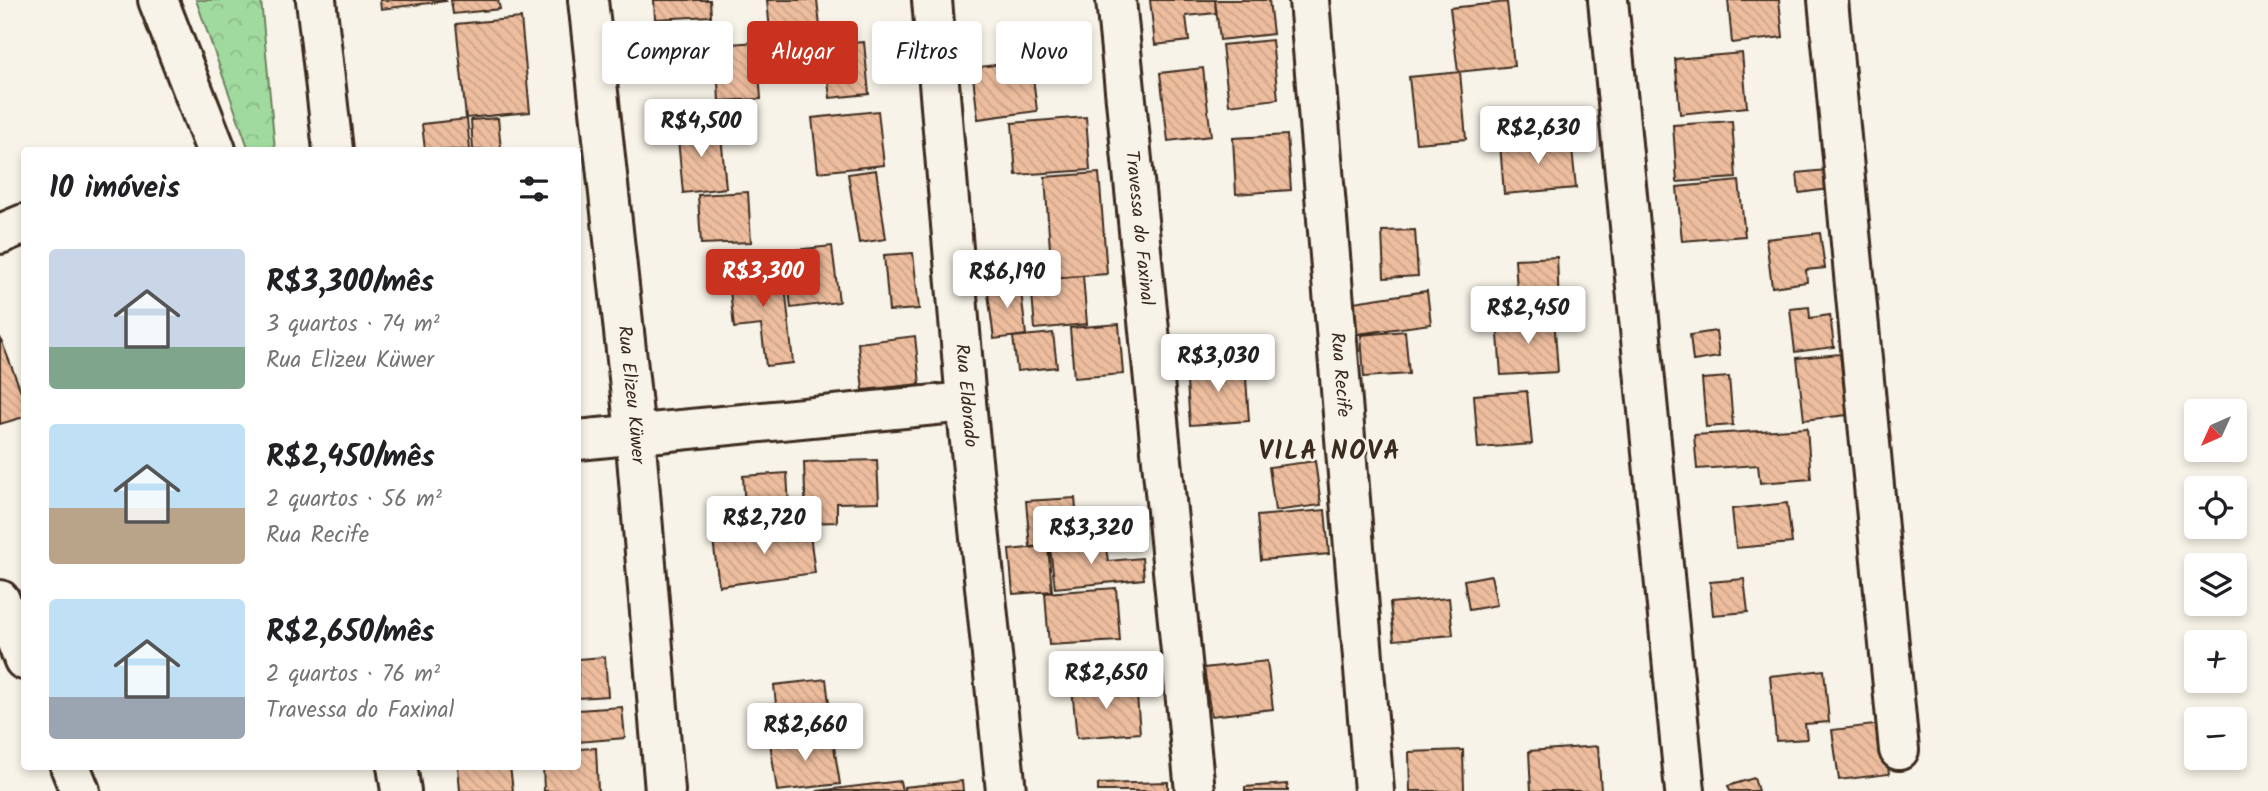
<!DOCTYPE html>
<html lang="pt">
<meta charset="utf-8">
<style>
body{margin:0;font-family:Kalam,sans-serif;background:#f6f6f6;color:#202124;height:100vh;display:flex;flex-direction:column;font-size:26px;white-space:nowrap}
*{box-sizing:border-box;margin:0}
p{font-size:23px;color:#757577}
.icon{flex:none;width:38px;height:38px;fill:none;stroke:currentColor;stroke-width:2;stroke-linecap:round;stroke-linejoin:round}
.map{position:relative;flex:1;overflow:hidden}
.details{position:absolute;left:21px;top:147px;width:560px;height:623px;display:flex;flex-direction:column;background:#fff;border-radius:7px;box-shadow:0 4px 10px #0003}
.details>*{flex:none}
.top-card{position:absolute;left:602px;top:21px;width:665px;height:63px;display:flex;gap:14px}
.needle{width:46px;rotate:225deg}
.controls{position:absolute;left:2184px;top:399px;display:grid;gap:14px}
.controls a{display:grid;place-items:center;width:63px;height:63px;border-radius:7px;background:#fff;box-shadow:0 4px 10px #0003;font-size:35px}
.price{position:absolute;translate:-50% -60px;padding:0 16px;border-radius:7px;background:#fff;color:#222;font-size:23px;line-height:46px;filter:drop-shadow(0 2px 4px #0008)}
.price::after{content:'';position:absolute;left:50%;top:42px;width:21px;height:16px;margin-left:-10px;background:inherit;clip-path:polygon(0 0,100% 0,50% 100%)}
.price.active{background:#c8321e;color:#fff}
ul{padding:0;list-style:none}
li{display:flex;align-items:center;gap:21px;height:175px;padding:0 28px}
li span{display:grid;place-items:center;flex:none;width:196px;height:140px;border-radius:7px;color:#555}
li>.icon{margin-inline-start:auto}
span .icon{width:84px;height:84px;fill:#fffc;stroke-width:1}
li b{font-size:30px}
h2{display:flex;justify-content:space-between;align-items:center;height:84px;padding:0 28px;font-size:30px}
.pill{padding:0 24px;border-radius:7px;background:#fff;box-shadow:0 4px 10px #0003;font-size:24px;line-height:63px}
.pill.active{background:#c8321e;color:#fff}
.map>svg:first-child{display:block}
.park{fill:url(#park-crowns);stroke:#6e825e;stroke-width:2}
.building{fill:url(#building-back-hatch);stroke:#3b2a1e;stroke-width:2}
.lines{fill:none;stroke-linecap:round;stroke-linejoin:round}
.minor-casing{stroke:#3b2a1e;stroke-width:44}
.minor{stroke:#f7f3e8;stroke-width:38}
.labels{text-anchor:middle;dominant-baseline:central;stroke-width:5;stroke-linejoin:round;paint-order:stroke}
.street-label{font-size:19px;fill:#3b2a1e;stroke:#f7f3e8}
.district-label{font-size:26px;font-weight:bold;letter-spacing:2px;fill:#3b2a1e;stroke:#f7f3e8}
</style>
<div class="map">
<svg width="2268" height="791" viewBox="0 0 2268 791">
<defs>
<pattern id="park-crowns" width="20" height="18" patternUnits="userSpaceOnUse" patternTransform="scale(1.75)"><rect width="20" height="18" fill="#a1da9f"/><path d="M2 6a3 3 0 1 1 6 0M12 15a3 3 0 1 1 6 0" fill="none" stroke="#8cbb88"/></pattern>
<pattern id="building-back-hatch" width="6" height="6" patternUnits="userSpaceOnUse" patternTransform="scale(1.75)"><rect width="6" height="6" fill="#edbd9e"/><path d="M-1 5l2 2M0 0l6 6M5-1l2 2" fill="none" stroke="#cca388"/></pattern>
</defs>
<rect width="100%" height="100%" fill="#f7f3e8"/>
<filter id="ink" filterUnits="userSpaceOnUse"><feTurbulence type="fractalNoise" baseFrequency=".0143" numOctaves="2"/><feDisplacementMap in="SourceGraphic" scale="14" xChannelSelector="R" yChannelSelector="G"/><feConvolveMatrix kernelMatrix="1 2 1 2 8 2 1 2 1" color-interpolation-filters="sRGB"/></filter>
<g filter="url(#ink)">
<path class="park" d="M196,0H261L275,150H249Z"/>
<path class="building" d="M380,0H445L446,1L381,9Z
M451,0H498L500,9L453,14Z
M654,0H710L711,16L655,19Z
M767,0H817L820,26L770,31Z
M1150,0H1215L1216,13L1186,16L1189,41L1155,45Z
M1215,0H1269L1273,34L1220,40Z
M1728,0H1779L1783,37L1732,43Z
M1507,2L1514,66L1458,72L1450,8Z
M521,18L530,112L466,118L456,24Z
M712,23L714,46L666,50L663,26Z
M796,37L798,78L771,79L769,39Z
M1272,40L1278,99L1229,105L1222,45Z
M757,42L761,99L719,101L716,45Z
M864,42L869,94L830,98L824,45Z
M1742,53L1747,107L1680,114L1675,59Z
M1031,60L1037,111L978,119L972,68Z
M1203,68L1211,136L1168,141L1160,73Z
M1460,72L1466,139L1416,143L1409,77Z
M878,111L884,165L818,172L812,118Z
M1086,117L1090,170L1016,175L1012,123Z
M498,118L501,150H473L471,120Z
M467,119L470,150H425L422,124Z
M1732,121L1736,178L1677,182L1673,125Z
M720,125L726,188L683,193L677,128Z
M1287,135L1291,190L1236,194L1233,138Z
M1571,139L1576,188L1504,194L1500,144Z
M876,170L886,239L859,243L848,174Z
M1826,170L1829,189L1799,193L1797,173Z
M1099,173L1107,274L1052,278L1045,177Z
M1739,181L1745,236L1682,241L1677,187Z
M748,192L751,242L701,244L698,195Z
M1415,230L1418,276L1384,278L1382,231Z
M1820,233L1825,268L1806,270L1807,282L1772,287L1766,239Z
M832,246L839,302L791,308L785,251Z
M913,253L919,309L889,311L884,255Z
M1557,257L1559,305L1518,307L1515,259Z
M783,266L793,363L766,366L761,325L734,328L728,271Z
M1083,276L1087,324L1035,329L1031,281Z
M1020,282L1026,335L994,339L987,286Z
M1427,291L1431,324L1357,334L1353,302Z
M1809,307L1810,318L1830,315L1834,347L1795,352L1790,309Z
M1554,317L1558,372L1501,375L1497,321Z
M1119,324L1123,374L1074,378L1070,328Z
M1405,331L1409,374L1364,377L1361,335Z
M1716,331L1719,357L1693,361L1690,335Z
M1053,333L1057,367L1017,371L1013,337Z
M915,336L920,384L863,390L858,343Z
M0,337L24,399V417L0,424Z
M1840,354L1847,415L1804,420L1797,358Z
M1245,364L1249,421L1190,425L1186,368Z
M1729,377L1733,425L1706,427L1702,379Z
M1527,391L1532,444L1478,448L1474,395Z
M1807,428L1811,479L1760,483L1758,465L1697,469L1694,435Z
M877,460L879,502L837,503V522L806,523L804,462Z
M1315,461L1321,505L1275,511L1269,467Z
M787,473L790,524L746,527L743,476Z
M1075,498L1079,543L1030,547L1026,501Z
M1787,503L1792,543L1736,548L1732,509Z
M1325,510L1329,554L1261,560L1257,516Z
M809,527L815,573L719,586L713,540Z
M1105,542L1108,561L1142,558L1144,579L1055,588L1050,548Z
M1048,546L1052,591L1013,594L1009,550Z
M1491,575L1497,605L1469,610L1464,580Z
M1744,579L1748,612L1713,615L1710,582Z
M1116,588L1120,641L1049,645L1045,593Z
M1449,598L1453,635L1394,640L1390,603Z
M605,657L608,696L578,698V659Z
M1267,661L1273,709L1211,716L1204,668Z
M1824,670L1829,722L1805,724L1807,739L1776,741L1770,676Z
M826,679L832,728L779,734L774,685Z
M1136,684L1140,733L1077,738L1072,689Z
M622,707L625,738L578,742V710Z
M1882,724L1889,774L1839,780L1832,730Z
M832,734L840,784L777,791L770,742Z
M1598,746L1601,791H1531L1529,751Z
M596,748L598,791H544L543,766H578V749Z
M1463,750L1464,791H1410L1409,752Z
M458,766H510L513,791H460Z
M1754,778L1758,791H1730L1728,786Z
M900,781L902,791H817Z
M962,781L963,791H904V787Z
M1168,782V791H1098V784Z
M1287,784L1288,791H1245V787Z"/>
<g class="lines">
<defs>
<g id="minor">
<path d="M158,0L216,150"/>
<path d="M316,0L333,150"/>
<path id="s1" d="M588,0L635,433L665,791"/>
<path id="s2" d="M932,0L966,402L1006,791"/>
<path id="s3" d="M1116,0L1195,791"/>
<path id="s4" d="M1309,0L1374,791"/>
<path d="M1608,0L1685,791"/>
<path d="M1828,0L1899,750"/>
<path d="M0,234L24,224"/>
<path d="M578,440L966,402"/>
<path d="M0,600L24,660"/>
<path d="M70,766L80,791"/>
<path d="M397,766L401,791"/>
</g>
</defs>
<use href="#minor" class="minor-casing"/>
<use href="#minor" class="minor"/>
</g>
</g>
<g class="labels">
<g class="street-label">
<text stroke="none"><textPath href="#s3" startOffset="229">Travessa do Faxinal</textPath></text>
<text stroke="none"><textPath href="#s4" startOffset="376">Rua Recife</textPath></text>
<text stroke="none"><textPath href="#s1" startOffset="397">Rua Elizeu Küwer</textPath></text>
<text stroke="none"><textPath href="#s2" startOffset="397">Rua Eldorado</textPath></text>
</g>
<g class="district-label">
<text x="1330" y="452">VILA NOVA</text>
</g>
</g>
</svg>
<div class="controls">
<a><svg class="needle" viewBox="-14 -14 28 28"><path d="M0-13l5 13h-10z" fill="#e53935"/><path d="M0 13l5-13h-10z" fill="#757577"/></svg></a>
<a><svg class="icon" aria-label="locate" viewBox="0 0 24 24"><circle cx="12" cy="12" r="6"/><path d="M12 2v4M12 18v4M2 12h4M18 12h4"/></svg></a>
<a><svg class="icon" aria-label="layers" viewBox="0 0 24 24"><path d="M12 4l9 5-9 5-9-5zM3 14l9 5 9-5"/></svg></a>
<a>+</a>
<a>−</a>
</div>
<b class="price" style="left:701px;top:159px">R$4,500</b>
<b class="price" style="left:1538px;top:166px">R$2,630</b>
<b class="price active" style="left:763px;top:309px">R$3,300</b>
<b class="price" style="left:1007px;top:310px">R$6,190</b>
<b class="price" style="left:1528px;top:346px">R$2,450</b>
<b class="price" style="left:1218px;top:394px">R$3,030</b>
<b class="price" style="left:764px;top:556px">R$2,720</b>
<b class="price" style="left:1091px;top:566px">R$3,320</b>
<b class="price" style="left:1106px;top:711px">R$2,650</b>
<b class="price" style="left:805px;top:763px">R$2,660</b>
<div class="top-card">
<a class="pill">Comprar</a>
<a class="pill active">Alugar</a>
<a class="pill">Filtros</a>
<a class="pill">Novo</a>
</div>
<section class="details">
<h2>10 imóveis<svg class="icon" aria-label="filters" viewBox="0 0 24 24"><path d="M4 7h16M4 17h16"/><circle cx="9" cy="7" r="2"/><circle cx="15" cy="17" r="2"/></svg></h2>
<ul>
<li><span style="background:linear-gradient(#c9d6e8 70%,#7fa58c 0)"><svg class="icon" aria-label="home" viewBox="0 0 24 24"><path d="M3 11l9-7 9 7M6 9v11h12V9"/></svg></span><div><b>R$3,300/mês</b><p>3 quartos · 74 m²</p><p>Rua Elizeu Küwer</p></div></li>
<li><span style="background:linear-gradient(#bfe0f5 60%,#b9a48a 0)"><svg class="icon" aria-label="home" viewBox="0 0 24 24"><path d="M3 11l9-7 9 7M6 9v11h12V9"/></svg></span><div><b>R$2,450/mês</b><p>2 quartos · 56 m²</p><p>Rua Recife</p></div></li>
<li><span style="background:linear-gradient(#bfe0f5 70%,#9aa5b1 0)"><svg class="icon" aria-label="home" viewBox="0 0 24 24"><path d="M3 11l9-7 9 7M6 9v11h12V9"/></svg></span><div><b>R$2,650/mês</b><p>2 quartos · 76 m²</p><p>Travessa do Faxinal</p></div></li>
</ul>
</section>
</div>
